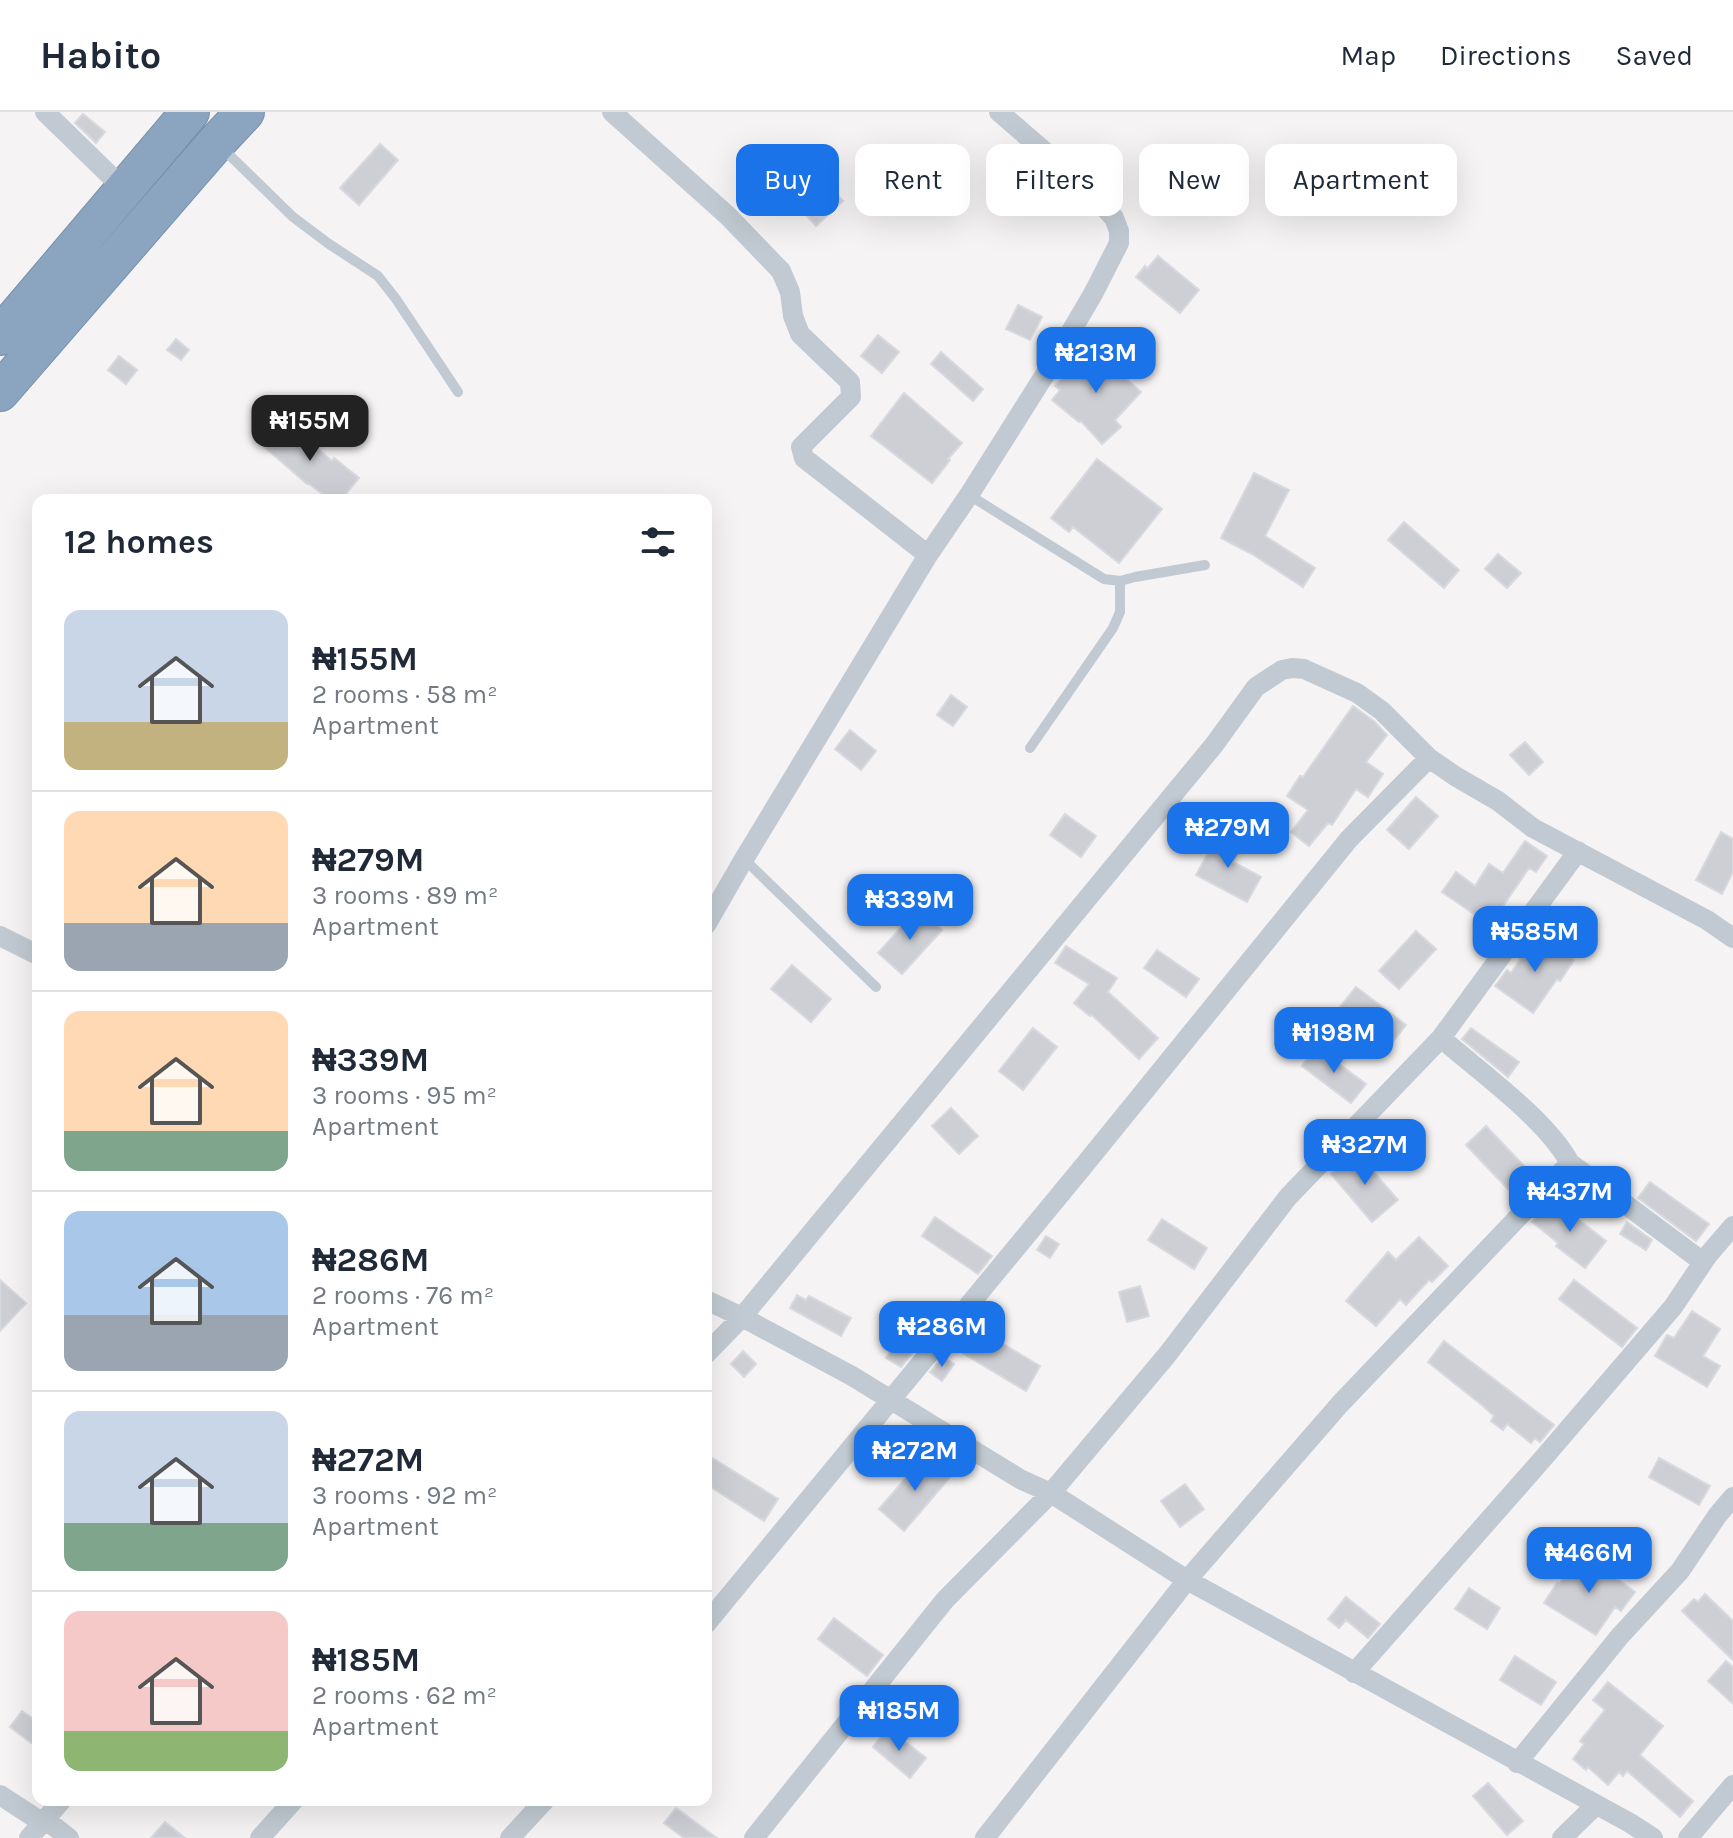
<!DOCTYPE html>
<meta charset="utf-8">
<style>
body{margin:0;font-family:Karla,sans-serif;background:#f2f2f3;color:#1f2937;height:100vh;display:flex;flex-direction:column;font-size:30px;white-space:nowrap}
*{box-sizing:border-box;margin:0}
p{font-size:26px;color:#747a83}
.icon{flex:none;width:44px;height:44px;fill:none;stroke:currentColor;stroke-width:2;stroke-linecap:round;stroke-linejoin:round}
.map{position:relative;flex:1;overflow:hidden}
.sheet{position:absolute;left:32px;top:382px;width:680px;height:1312px;display:flex;flex-direction:column;background:#fff;border-radius:16px;box-shadow:0 8px 32px #0002}
.sheet>*{flex:none}
.top-card{position:absolute;left:736px;top:32px;width:760px;height:72px;display:flex;gap:16px}
.price{position:absolute;translate:-50% -68px;padding:0 18px;border-radius:16px;background:#1a73e8;color:#fff;font-size:26px;line-height:52px;filter:drop-shadow(0 2px 4px #0008)}
.price::after{content:'';position:absolute;left:50%;top:48px;width:24px;height:18px;margin-left:-12px;background:inherit;clip-path:polygon(0 0,100% 0,50% 100%)}
.price.active{background:#222;color:#fff}
ul{padding:0;list-style:none}
li{display:flex;align-items:center;gap:24px;height:200px;padding:0 32px}
li+li{border-top:2px solid #e0e1e3}
li span{display:grid;place-items:center;flex:none;width:224px;height:160px;border-radius:16px;color:#555}
li>.icon{margin-inline-start:auto}
span .icon{width:96px;height:96px;fill:#fffc;stroke-width:1}
li b{font-size:34px}
h2{display:flex;justify-content:space-between;align-items:center;height:96px;padding:0 32px;font-size:34px}
.chip{padding:0 28px;border-radius:16px;background:#fff;box-shadow:0 8px 32px #0002;font-size:28px;line-height:72px}
.chip.active{background:#1a73e8;color:#fff}
header{display:flex;align-items:center;gap:48px;box-sizing:border-box;height:112px;padding:0 40px;background:#fff;border-bottom:2px solid #e0e1e3}
header strong{font-size:38px}
nav{display:flex;gap:44px;margin-inline-start:auto;font-size:28px}
.map>svg:first-child{display:block}
.building{fill:#cdcfd5;stroke:#d7d9de;stroke-width:2}
.lines{fill:none;stroke-linecap:round;stroke-linejoin:round}
.highway-casing{stroke:#7690ad;stroke-width:40}
.lane{stroke:#c1cad2;stroke-width:10}
.street{stroke:#c1cad2;stroke-width:20}
.highway{stroke:#8ba5c1;stroke-width:38}
</style>
<header>
<strong>Habito</strong>
<nav><a>Map</a><a>Directions</a><a>Saved</a></nav>
</header>
<div class="map">
<svg width="1733" height="1726" viewBox="0 0 1733 1726">
<rect width="100%" height="100%" fill="#f5f3f3"/>
<path class="building" d="M83,2L105,20L96,31L75,11Z
M380,32L398,48L359,93L340,76Z
M819,63L843,89L816,114L792,88Z
M1158,144L1199,178L1180,201L1136,165L1145,154L1147,157Z
M1018,193L1042,205L1030,228L1006,217Z
M878,223L899,240L882,261L861,244Z
M176,227L189,238L181,248L167,238Z
M1091,235L1141,280L1115,308L1121,315L1102,332L1081,309L1079,310L1052,288L1060,278L1055,274Z
M941,240L983,277L973,289L931,252Z
M119,244L137,258L126,272L108,258Z
M904,281L962,331L948,347L950,348L932,371L871,324Z
M284,308L332,349L334,346L359,366L341,388H330L308,371L307,372L262,333Z
M1097,347L1162,397L1119,451L1073,415L1069,420L1051,406Z
M1254,361L1289,378L1265,424L1315,456L1303,475L1252,442L1221,426Z
M1404,410L1459,458L1444,476L1388,428Z
M1498,442L1521,461L1507,476L1485,457Z
M951,583L967,595L953,614L937,603Z
M1353,594L1374,609L1387,623L1366,650L1383,662L1368,685L1356,677L1332,713L1328,711L1309,734L1291,720L1308,698L1287,684L1300,664L1303,665Z
M850,618L876,639L861,658L835,637Z
M1525,630L1543,650L1529,663L1510,643Z
M1416,685L1438,704L1409,737L1387,718Z
M1065,702L1096,724L1081,745L1050,723Z
M1721,720L1733,727V760L1722,782L1696,768Z
M1218,723L1240,736L1233,750L1261,765L1247,790L1196,763Z
M1525,729L1547,744L1536,760L1529,756L1490,813L1442,780L1456,760L1475,774L1489,752L1503,761Z
M918,797L942,818L902,862L878,841Z
M1416,819L1436,837L1399,877L1379,859Z
M1536,823L1574,848L1560,869L1557,867L1533,901L1495,874L1507,858L1511,861Z
M1066,834L1117,866L1108,880L1158,926L1139,947L1092,903L1090,904L1074,891L1089,872L1055,851Z
M1157,838L1199,867L1186,885L1144,856Z
M792,853L831,887L811,910L771,877Z
M1356,875L1406,913L1390,933L1340,895Z
M1033,916L1057,935L1023,978L999,959Z
M1471,916L1519,950L1508,965L1462,927Z
M1316,935L1366,972L1351,991L1302,954Z
M951,996L978,1024L959,1042L932,1014Z
M1486,1014L1528,1058L1508,1077L1466,1033Z
M1357,1041L1398,1088L1372,1110L1331,1062Z
M1650,1070L1709,1112L1696,1129L1638,1086Z
M1553,1088L1606,1129L1585,1156L1556,1134L1558,1131L1532,1110Z
M935,1105L992,1144L978,1162L922,1124Z
M1162,1107L1207,1136L1194,1157L1148,1128Z
M1627,1110L1652,1128L1646,1138L1620,1122Z
M1046,1124L1059,1132L1050,1146L1037,1138Z
M1419,1125L1448,1154L1432,1170L1429,1168L1406,1193L1400,1187L1376,1214L1346,1189L1388,1140L1396,1148Z
M0,1168L26,1191L0,1219Z
M1574,1168L1637,1216L1622,1235L1559,1187Z
M1140,1174L1149,1204L1127,1210L1119,1180Z
M797,1183L806,1188L809,1184L851,1206L841,1224L790,1196Z
M921,1194L940,1206L901,1255L886,1246Z
M1692,1199L1720,1217L1703,1244L1720,1254L1707,1275L1655,1244L1667,1223L1674,1226Z
M978,1217L1040,1254L1026,1279L959,1239L968,1224L973,1226Z
M1444,1229L1554,1313L1540,1330L1535,1326L1531,1331L1507,1312L1503,1318L1491,1309L1494,1304L1483,1294L1428,1250Z
M743,1239L756,1252L744,1265L731,1252Z
M943,1245L954,1252L942,1269L930,1260Z
M706,1342L778,1387L764,1409L706,1372Z
M926,1343L951,1364L904,1419L879,1397Z
M1659,1346L1710,1374L1699,1393L1649,1365Z
M1185,1372L1204,1397L1180,1415L1161,1389Z
M1582,1441L1635,1480L1621,1499L1615,1495L1596,1523L1544,1491L1557,1471L1559,1472Z
M1469,1476L1500,1496L1487,1517L1455,1497Z
M1705,1482L1733,1509V1548L1682,1499L1694,1487L1698,1490Z
M1346,1485L1380,1512L1368,1526L1346,1508L1339,1516L1328,1507Z
M834,1506L883,1543L867,1564L818,1527Z
M1515,1544L1556,1570L1541,1593L1500,1568Z
M1726,1549L1733,1555V1592L1708,1569Z
M1608,1570L1663,1614L1640,1643L1693,1689L1680,1705L1627,1659L1623,1664L1619,1660L1608,1673L1588,1655L1586,1658L1573,1647L1584,1632L1580,1629L1605,1598L1593,1588Z
M22,1599L38,1610V1636L10,1615Z
M888,1616L926,1646L910,1666L873,1635Z
M1488,1671L1523,1709L1507,1723L1473,1684Z
M676,1696L717,1726H684L664,1711Z
M165,1710L185,1726H151Z"/>
<g class="lines">
<defs>
<path id="highway" d="M0,224L190,0
M0,280L216,31L245,0"/>
</defs>
<use href="#highway" class="highway-casing"/>
<path class="lane" d="M221,35L293,105L329,132L378,164L396,187L458,280
M969,383L1104,467L1120,469L1135,465L1205,453
M1030,636L1113,516L1120,500V469
M744,747L876,875"/>
<path class="street" d="M45,0L125,78
M612,0L728,104L781,159L790,180L793,204L800,222L850,270L851,285L801,335L804,346L928,443
M706,813L744,747L928,443L969,383L1056,245L1093,182L1119,131V119L1114,106L1087,76L999,0
M0,824L38,843
M1441,926C1481,961 1545,1006 1570,1051L1703,1150
M706,1188L742,1205L852,1264L1020,1367L1051,1381L1187,1468L1630,1711L1653,1726
M706,1242L742,1205L1214,633L1256,575L1282,558L1292,556L1304,557L1357,581L1382,599L1429,646L1455,664L1498,689L1533,716L1707,808L1733,826
M706,1512L1086,1051L1349,727L1429,646
M1354,1561L1540,1350L1673,1195L1708,1143L1733,1114
M1517,1651L1620,1524L1680,1459L1717,1404L1733,1385
M0,1683L43,1711
M46,1708L69,1726
M29,1726L62,1688
M260,1726L294,1688
M510,1726L545,1688
M754,1726L945,1488L1051,1381L1167,1243L1288,1085L1441,926L1578,739
M985,1726L1187,1468L1340,1292L1570,1051
M1562,1726L1596,1693
M1688,1726L1733,1673"/>
<use href="#highway" class="highway"/>
</g>
</svg>
<b class="price" style="left:1096px;top:283px">₦213M</b>
<b class="price active" style="left:310px;top:351px">₦155M</b>
<b class="price" style="left:1228px;top:758px">₦279M</b>
<b class="price" style="left:910px;top:830px">₦339M</b>
<b class="price" style="left:1535px;top:862px">₦585M</b>
<b class="price" style="left:1334px;top:963px">₦198M</b>
<b class="price" style="left:1365px;top:1075px">₦327M</b>
<b class="price" style="left:1570px;top:1122px">₦437M</b>
<b class="price" style="left:942px;top:1257px">₦286M</b>
<b class="price" style="left:915px;top:1381px">₦272M</b>
<b class="price" style="left:1589px;top:1483px">₦466M</b>
<b class="price" style="left:899px;top:1641px">₦185M</b>
<div class="top-card">
<a class="chip active">Buy</a>
<a class="chip">Rent</a>
<a class="chip">Filters</a>
<a class="chip">New</a>
<a class="chip">Apartment</a>
</div>
<section class="sheet">
<h2>12 homes<svg class="icon" aria-label="filters" viewBox="0 0 24 24"><path d="M4 7h16M4 17h16"/><circle cx="9" cy="7" r="2"/><circle cx="15" cy="17" r="2"/></svg></h2>
<ul>
<li><span style="background:linear-gradient(#c9d6e8 70%,#c2b280 0)"><svg class="icon" aria-label="home" viewBox="0 0 24 24"><path d="M3 11l9-7 9 7M6 9v11h12V9"/></svg></span><div><b>₦155M</b><p>2 rooms · 58 m²</p><p>Apartment</p></div></li>
<li><span style="background:linear-gradient(#ffd9b3 70%,#9aa5b1 0)"><svg class="icon" aria-label="home" viewBox="0 0 24 24"><path d="M3 11l9-7 9 7M6 9v11h12V9"/></svg></span><div><b>₦279M</b><p>3 rooms · 89 m²</p><p>Apartment</p></div></li>
<li><span style="background:linear-gradient(#ffd9b3 75%,#7fa58c 0)"><svg class="icon" aria-label="home" viewBox="0 0 24 24"><path d="M3 11l9-7 9 7M6 9v11h12V9"/></svg></span><div><b>₦339M</b><p>3 rooms · 95 m²</p><p>Apartment</p></div></li>
<li><span style="background:linear-gradient(#a9c7e8 65%,#9aa5b1 0)"><svg class="icon" aria-label="home" viewBox="0 0 24 24"><path d="M3 11l9-7 9 7M6 9v11h12V9"/></svg></span><div><b>₦286M</b><p>2 rooms · 76 m²</p><p>Apartment</p></div></li>
<li><span style="background:linear-gradient(#c9d6e8 70%,#7fa58c 0)"><svg class="icon" aria-label="home" viewBox="0 0 24 24"><path d="M3 11l9-7 9 7M6 9v11h12V9"/></svg></span><div><b>₦272M</b><p>3 rooms · 92 m²</p><p>Apartment</p></div></li>
<li><span style="background:linear-gradient(#f6c9c9 75%,#8fb573 0)"><svg class="icon" aria-label="home" viewBox="0 0 24 24"><path d="M3 11l9-7 9 7M6 9v11h12V9"/></svg></span><div><b>₦185M</b><p>2 rooms · 62 m²</p><p>Apartment</p></div></li>
</ul>
</section>
</div>
